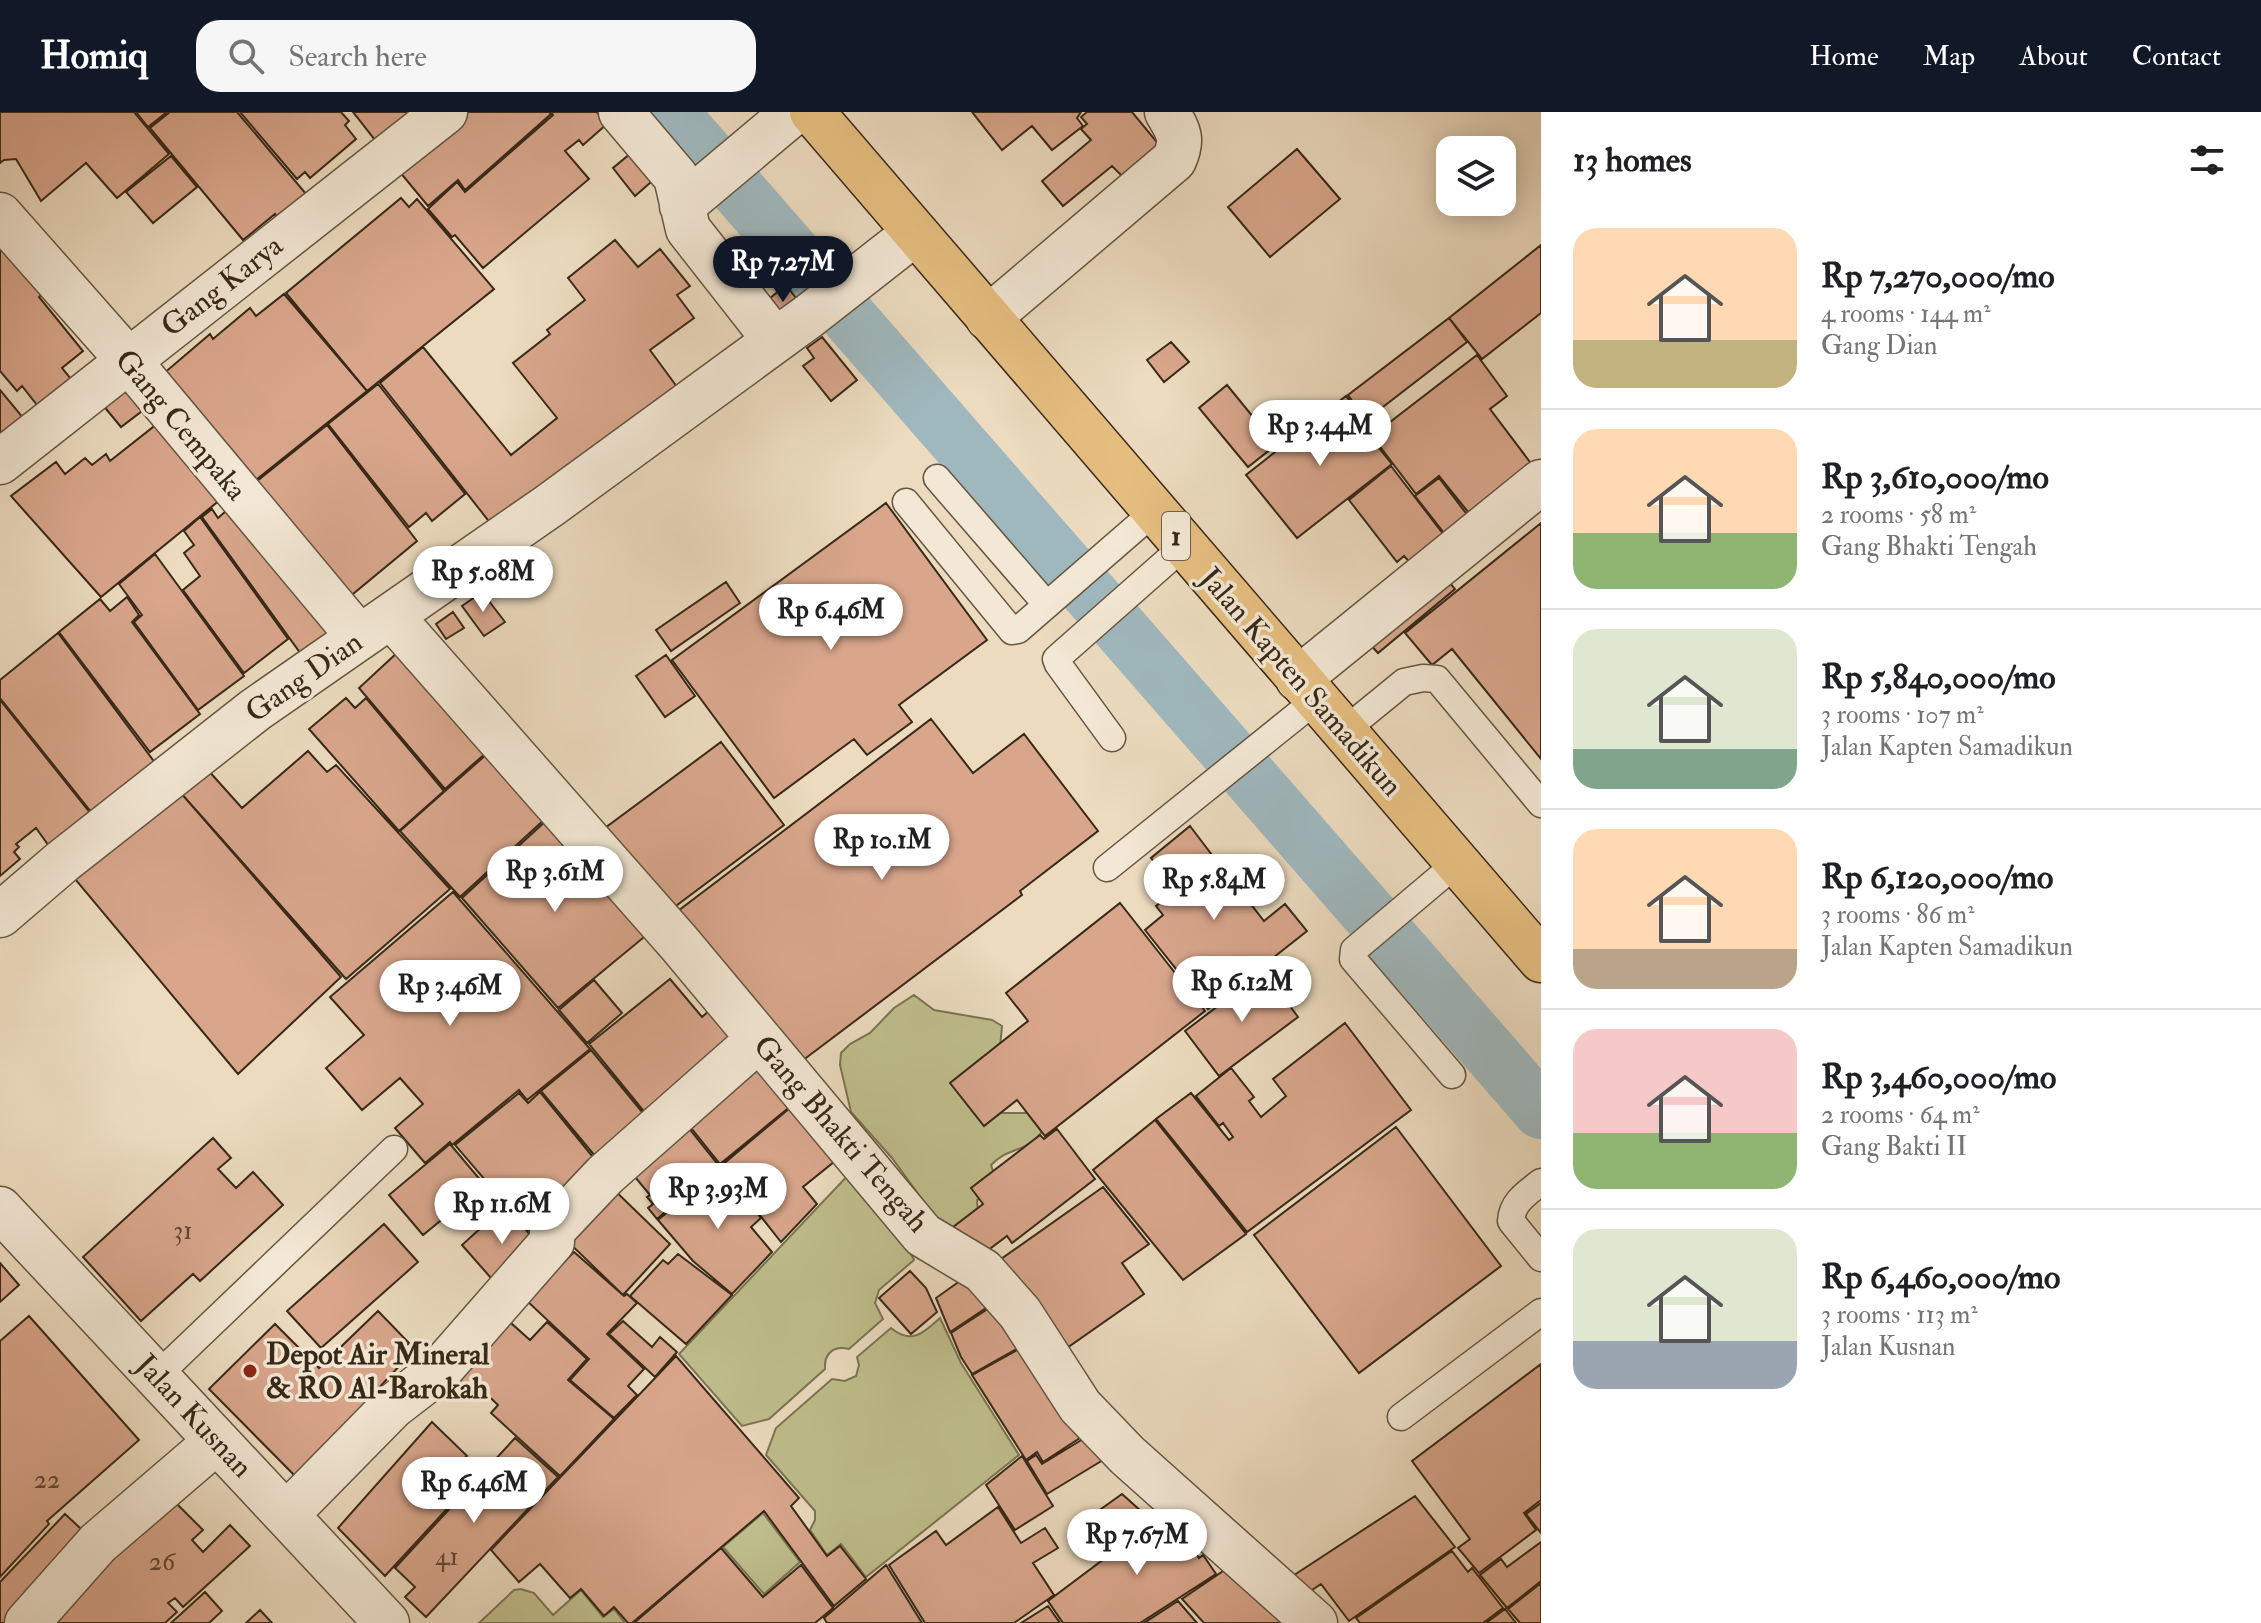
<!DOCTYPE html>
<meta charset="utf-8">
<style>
body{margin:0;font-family:"IM FELL Double Pica",serif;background:#f6f6f6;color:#202124;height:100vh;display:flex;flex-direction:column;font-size:30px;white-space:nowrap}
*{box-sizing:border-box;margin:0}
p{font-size:26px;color:#757577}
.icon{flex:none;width:44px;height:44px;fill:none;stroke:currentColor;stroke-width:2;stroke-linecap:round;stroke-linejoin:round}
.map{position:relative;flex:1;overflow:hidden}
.drawer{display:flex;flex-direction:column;background:#fff;width:720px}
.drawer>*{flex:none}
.controls{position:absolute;left:1436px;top:24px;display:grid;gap:16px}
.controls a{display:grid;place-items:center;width:80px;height:80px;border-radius:16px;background:#fff;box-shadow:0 4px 20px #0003;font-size:40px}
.price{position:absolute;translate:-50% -68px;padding:0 18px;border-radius:28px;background:#fff;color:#222;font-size:26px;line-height:52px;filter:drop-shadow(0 2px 4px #0008)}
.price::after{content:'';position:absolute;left:50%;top:48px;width:24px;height:18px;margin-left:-12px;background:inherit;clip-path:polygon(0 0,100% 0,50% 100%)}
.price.active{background:#111827;color:#fff}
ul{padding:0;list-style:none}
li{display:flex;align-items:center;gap:24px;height:200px;padding:0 32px}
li+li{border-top:2px solid #e0e0e0}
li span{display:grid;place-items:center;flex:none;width:224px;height:160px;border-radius:24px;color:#555}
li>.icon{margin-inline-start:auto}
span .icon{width:96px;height:96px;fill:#fffc;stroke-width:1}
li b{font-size:34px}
h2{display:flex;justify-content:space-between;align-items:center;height:96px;padding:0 32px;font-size:34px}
header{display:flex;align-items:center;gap:48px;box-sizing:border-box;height:112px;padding:0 40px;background:#111827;color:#fff}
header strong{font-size:38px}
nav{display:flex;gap:44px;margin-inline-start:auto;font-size:28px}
.search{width:560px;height:72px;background:#f6f6f6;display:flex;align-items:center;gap:20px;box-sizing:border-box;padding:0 28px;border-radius:24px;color:#757577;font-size:30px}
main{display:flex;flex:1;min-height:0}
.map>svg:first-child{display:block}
.green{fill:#bfbe8c;stroke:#7b7452;stroke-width:2}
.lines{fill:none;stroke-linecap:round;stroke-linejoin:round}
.canal{stroke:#9fb8be;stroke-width:56}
.building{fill:#d9a68c;stroke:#372917;stroke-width:2}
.lane-casing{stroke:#645641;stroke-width:29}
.street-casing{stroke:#645641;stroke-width:47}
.highway-casing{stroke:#372917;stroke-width:47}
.lane{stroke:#f3e8d5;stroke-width:26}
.street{stroke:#f3e8d5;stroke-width:44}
.highway{stroke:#e6be80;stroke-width:44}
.poi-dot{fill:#8f2418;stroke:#f3e8d5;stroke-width:3}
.labels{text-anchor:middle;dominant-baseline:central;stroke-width:7;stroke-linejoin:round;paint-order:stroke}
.number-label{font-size:26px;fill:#604834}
.shield{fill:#f3e8d5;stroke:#6f6250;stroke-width:2}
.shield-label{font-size:28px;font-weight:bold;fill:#372917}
.street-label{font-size:30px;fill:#372917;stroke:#f3e8d5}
.poi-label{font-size:30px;font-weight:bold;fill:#372917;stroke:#f3e8d5;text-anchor:start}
</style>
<header>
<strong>Homiq</strong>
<div class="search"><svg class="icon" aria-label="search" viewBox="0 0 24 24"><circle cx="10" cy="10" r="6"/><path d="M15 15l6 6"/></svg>Search here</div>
<nav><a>Home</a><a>Map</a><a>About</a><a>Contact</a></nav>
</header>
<main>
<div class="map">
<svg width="1541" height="1511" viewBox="0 0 1541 1511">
<rect width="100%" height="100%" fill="#ecdbbf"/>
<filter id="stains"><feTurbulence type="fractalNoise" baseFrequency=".0025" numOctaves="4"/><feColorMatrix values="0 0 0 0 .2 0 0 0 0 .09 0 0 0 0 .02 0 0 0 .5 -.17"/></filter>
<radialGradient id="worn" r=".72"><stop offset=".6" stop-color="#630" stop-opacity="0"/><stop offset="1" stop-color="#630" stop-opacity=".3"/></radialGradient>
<path class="green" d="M914,883L934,898L992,908L1002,914L994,1001H1042L1048,1011C1028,1044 1011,1032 991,1053L999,1077L989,1084L977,1088L979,1113L955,1133L892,1046L851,1000L840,953L841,941L850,932L870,921L894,896Z
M851,1060L904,1128L914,1148L879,1178L875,1191L883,1207L849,1237C833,1233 824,1242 825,1257L769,1307L742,1314L679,1242Z
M940,1206L961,1251L1019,1343L866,1465L841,1432L827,1443L810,1418L815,1408V1399L766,1343L776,1316L832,1267L845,1269L856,1264L859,1253L857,1245L891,1216C911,1233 924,1221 940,1206Z
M763,1401L800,1450L764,1482L723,1435Z
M521,1477L534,1481L553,1503L581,1478L603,1505L614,1497L625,1511H479L514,1478Z"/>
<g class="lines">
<path class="canal" d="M670,0L1541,999"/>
</g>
<path class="building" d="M0,0H134L169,42L117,86L86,51L41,89L16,47L4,48L0,51Z
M136,0H167L148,15Z
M170,0H237L312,89L282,112L275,102L243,128L150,16Z
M240,0H341L349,9L345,13L356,27L310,66L305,60L297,67Z
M353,0H421L379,33Z
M461,0H549L551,2L465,78L458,68L428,94L394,53Z
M551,0H597L607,12L583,33L579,28L565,39L589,67L483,156L455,123L452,125L428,97L457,70L465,80L553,3Z
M972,0H1081L1077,6L1083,14L1052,38L1032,14L1002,38Z
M1087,0H1132L1161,35L1124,66L1112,54L1063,94L1042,69L1091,28L1081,17L1087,12L1081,5Z
M636,37L658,64L635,84L613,56Z
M1297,37L1340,87L1270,145L1228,95Z
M171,44L197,75L153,111L126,80Z
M401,86L409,95L417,87L494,177L367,279L286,181Z
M615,128L638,155L660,137L690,174L677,183L694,206L650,238L680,279L495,417L380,271L423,235L511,343L557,306L513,251L550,222L547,218L585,188L568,166Z
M0,132L47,177L39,185L83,239L62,256L75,272L41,298L22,274L17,279L0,259Z
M1541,133V201L1482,247L1449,206Z
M786,173L802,194L780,211L764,191Z
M284,182L367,279L246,376L156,268L210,222L213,227L250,196L256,204Z
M1449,206L1467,230L1366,308L1348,283Z
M822,225L857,268L831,289L803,254L814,246L807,236Z
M1171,230L1189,250L1164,270L1147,248Z
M1477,243L1507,284L1490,297L1536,358L1473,406L1439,364L1416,382L1372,324Z
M129,269L150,293L121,315L97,286Z
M378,272L465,382L432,409L426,401L409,415L328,312Z
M1227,273L1276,333L1248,355L1199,296Z
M0,278L29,313L0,336Z
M1346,284L1375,320L1370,325L1392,352L1297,426L1246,363Z
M162,308L226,383L101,485L11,384L56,350L65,362L85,346L92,353L106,342L110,349Z
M327,313L417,429L342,491L247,377Z
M1391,354L1447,427L1413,454L1404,444L1397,450L1349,388Z
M1439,366L1472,409L1448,426L1415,384Z
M886,391L987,528L899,593L912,610L867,643L854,627L774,686L672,548Z
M234,392L334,517L301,542L202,405L212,397L218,406Z
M200,405L288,527L244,561L183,478L200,464L184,441L194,433L184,419Z
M1541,411V647L1452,537L1432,553L1405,521Z
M155,442L244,564L198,598L134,510L142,503L119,472Z
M1446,466L1455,477L1378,541L1368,530Z
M726,470L740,491L671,539L656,518Z
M482,480L505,510L484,524L462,494Z
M127,485L139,503L132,510L200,602L150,640L59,520L100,487L110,499Z
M453,500L464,516L446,527L436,512Z
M58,521L156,652L92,701L0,586V568Z
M398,540L487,640L445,677L359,576Z
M666,543L695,584L665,605L636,564Z
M346,586L355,596L366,586L444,679L399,719L309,617Z
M0,588L91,702L49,734L36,716L16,732L19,735L14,740L20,747L0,764Z
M931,607L973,661L1024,622L1098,719L1020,779L1022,783L798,952L674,802Z
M721,630L784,713L669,799L605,716Z
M308,639L327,660L336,653L450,777L346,867L180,680L207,657L242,696Z
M488,641L546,706L460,785L400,719Z
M180,680L341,865L238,962L75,767Z
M548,707L649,821L558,896L462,786Z
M1190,714L1228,764L1237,756L1256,781L1251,785L1253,788L1250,791L1264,809L1285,792L1307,819L1208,897L1145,818L1163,803L1156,794L1176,779L1151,746Z
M453,780L590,937L527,988L519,978L452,1033L450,1030L425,1051L395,1016L423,992L400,966L362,998L326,956L364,923L330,885Z
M1120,791L1205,899L1045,1024L1017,988L984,1014L950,971L1028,909L1006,881Z
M1264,859L1298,905L1219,964L1185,919Z
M670,867L702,905L717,892L749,931L655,1013L589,932Z
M594,868L622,901L587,931L559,898Z
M1345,911L1411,998L1247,1120L1156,1007L1191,981L1229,1028L1233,1025L1223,1011L1219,1014L1196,984L1231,956L1254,985L1249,989L1261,1005L1286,984L1273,967Z
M591,938L652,1012L605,1056L541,979Z
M757,938L797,989L720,1052L680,1002Z
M540,980L601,1055L535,1126L455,1033L519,981L528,991Z
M797,990L840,1045L803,1075L817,1092L781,1130L721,1054Z
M679,1004L719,1054L657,1107L648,1096L653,1092L647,1085L650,1083L626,1054Z
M1155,1008L1246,1122L1183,1168L1093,1058Z
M1396,1015L1501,1154L1359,1261L1254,1123Z
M1057,1017L1095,1067L1012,1131L1007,1124L979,1145L944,1122L983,1092L971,1076L1040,1023L1044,1027Z
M213,1026L231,1046L218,1057L236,1076L253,1060L283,1093L200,1169L193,1162L141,1209L83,1145Z
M450,1032L488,1077L470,1091L467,1087L423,1123L389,1083Z
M721,1055L761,1106L751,1115L772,1140L732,1182L693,1149L658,1108Z
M606,1070L670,1132L623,1183L559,1121Z
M1103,1075L1149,1132L1122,1151L1144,1182L1064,1238L1001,1147Z
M505,1094L541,1135L498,1174L462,1133Z
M384,1112L418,1150L321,1236L287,1199Z
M574,1140L624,1184L627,1182L637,1191L607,1222L644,1257L628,1274L637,1283L614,1306L570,1268L589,1247L527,1189L560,1147L564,1150Z
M678,1142L732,1183L686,1232L630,1184L663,1148L668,1152Z
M0,1151L19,1173L0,1190Z
M910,1159L926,1176L937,1200L911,1222L879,1186Z
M974,1159L995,1190L950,1220L936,1186Z
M1000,1189L1029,1230L972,1262L961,1245L951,1221Z
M378,1199L409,1231L398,1243L404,1249L375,1280L384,1290L302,1371L209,1277L275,1212L319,1256Z
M29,1204L139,1328L47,1409L49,1412L0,1465V1229Z
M503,1204L530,1228L547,1210L587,1247L568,1268L614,1307L560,1364L491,1301L498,1293L475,1271L467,1279L448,1261Z
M623,1209L652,1235L660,1225L677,1240L655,1265L609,1222Z
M1030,1231L1086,1322L1043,1350L1037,1340L1026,1348L972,1263Z
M676,1244L799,1386L791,1394L827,1444L840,1434L866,1467L834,1494L764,1399L632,1511H628L614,1495L604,1504L581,1477L570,1486L540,1452L519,1470L491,1438Z
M1541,1252V1388L1524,1401L1536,1418L1479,1461L1458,1436L1470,1427L1412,1349Z
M432,1310L467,1344L463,1347L479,1362L385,1464L338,1416Z
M1088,1324L1103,1348L1047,1382L1027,1349L1036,1343L1042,1352Z
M515,1326L558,1365L426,1505L405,1485L415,1475L395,1456Z
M1022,1344L1053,1394L1015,1418L986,1373Z
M165,1380L203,1418L192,1428L203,1440L230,1413L250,1434L183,1495L175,1486L168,1491L177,1500L165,1511H35Z
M1122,1382L1152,1409L1108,1442L1083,1410Z
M1415,1384L1455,1435L1349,1509L1321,1472L1303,1484L1285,1469Z
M1541,1391V1421L1526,1402Z
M998,1395L1021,1431L1045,1416L1058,1436L1033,1451L1054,1483L1014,1511H925L889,1453L936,1419L946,1433Z
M1172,1396L1202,1428L1195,1440L1199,1446L1203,1443L1216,1462L1140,1511H1063L1048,1489Z
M65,1402L94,1429L18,1511H0V1470Z
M1541,1430V1469L1507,1496L1480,1463L1501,1447L1507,1455Z
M721,1436L763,1485L801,1453L833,1496L815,1511H634Z
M1452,1439L1468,1460L1472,1456L1503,1496L1483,1511H1360L1356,1506Z
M886,1453L922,1511H827L824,1506Z
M1232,1453L1297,1511H1204L1182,1487Z
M1541,1471V1511H1520L1508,1497Z
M205,1480L222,1499L209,1511H171Z
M1178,1489L1197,1511H1144Z
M1048,1494L1060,1511H1021Z
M1505,1497L1516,1511H1486Z
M260,1498L272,1511H246Z"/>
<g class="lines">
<defs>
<path id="lane" d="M937,366L1047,493
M906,390L1012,519L1018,518L1155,399
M1344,619L1404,570L1423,566L1437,567L1541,692
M1112,626L1058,552L1056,547L1184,434
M1107,756L1316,588
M1452,963L1353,847L1354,838L1457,751
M1541,1070C1527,1081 1512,1090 1511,1109L1541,1146
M157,1264L394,1037
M1401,1305L1541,1200"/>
<path id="street" d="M621,0L676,65L688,117L775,228
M682,94L794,0
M0,103L128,248L359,525
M988,206L1174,48C1184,26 1178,19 1167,0
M0,350L445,0
M391,504L679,831L923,1123L983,1159L1020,1201L1080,1294L1127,1343L1315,1511
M1298,567L1541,370
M0,803L63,749L255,598L549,394L809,204L915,121
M0,1097L387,1511
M286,1403L392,1295L440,1258L552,1130V1119L605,1063L759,927
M27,1511L98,1431L217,1329"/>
<path id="highway" d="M812,0L1541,848"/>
</defs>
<use href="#lane" class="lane-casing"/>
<use href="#street" class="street-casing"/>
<use href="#highway" class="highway-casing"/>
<use href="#lane" class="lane"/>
<use href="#street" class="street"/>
<use href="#highway" class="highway"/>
</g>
<circle class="poi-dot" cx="250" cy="1259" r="8"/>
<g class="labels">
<g class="number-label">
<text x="183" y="1119">31</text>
<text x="47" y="1368">22</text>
<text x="447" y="1445">41</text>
<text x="162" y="1450">26</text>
</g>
<rect class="shield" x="1162" y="400" width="28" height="48" rx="6"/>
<g class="shield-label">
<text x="1176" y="424">1</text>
</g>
<g class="street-label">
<text transform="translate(222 174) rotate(-38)">Gang Karya</text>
<text transform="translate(181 313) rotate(50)">Gang Cempaka</text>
<text transform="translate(304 565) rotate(-35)">Gang Dian</text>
<text transform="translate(1301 570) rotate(49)">Jalan Kapten Samadikun</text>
<text transform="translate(841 1022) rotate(49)">Gang Bhakti Tengah</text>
<text transform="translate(194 1304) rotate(47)">Jalan Kusnan</text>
</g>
<g class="poi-label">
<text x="266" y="1242">Depot Air Mineral<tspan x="266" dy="34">&amp; RO Al-Barokah</tspan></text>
</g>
</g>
<rect width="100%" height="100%" filter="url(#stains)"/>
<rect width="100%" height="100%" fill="url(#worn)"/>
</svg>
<div class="controls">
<a><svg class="icon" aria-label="layers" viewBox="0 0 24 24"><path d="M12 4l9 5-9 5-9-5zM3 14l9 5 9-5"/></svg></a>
</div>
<b class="price active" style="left:783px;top:192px">Rp 7.27M</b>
<b class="price" style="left:1320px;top:356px">Rp 3.44M</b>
<b class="price" style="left:483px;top:502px">Rp 5.08M</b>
<b class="price" style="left:831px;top:540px">Rp 6.46M</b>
<b class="price" style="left:882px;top:770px">Rp 10.1M</b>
<b class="price" style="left:555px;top:802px">Rp 3.61M</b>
<b class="price" style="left:1214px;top:810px">Rp 5.84M</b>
<b class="price" style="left:1242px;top:912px">Rp 6.12M</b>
<b class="price" style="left:450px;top:916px">Rp 3.46M</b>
<b class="price" style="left:718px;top:1119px">Rp 3.93M</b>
<b class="price" style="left:502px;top:1134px">Rp 11.6M</b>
<b class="price" style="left:474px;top:1413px">Rp 6.46M</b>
<b class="price" style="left:1137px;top:1465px">Rp 7.67M</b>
</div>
<section class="drawer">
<h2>13 homes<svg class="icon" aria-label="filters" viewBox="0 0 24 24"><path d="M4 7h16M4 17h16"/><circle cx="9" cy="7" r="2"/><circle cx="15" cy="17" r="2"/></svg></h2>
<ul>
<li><span style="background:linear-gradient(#ffd9b3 70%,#c2b280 0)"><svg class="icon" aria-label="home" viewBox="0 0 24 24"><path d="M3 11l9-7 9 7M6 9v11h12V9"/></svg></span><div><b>Rp 7,270,000/mo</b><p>4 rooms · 144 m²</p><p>Gang Dian</p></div></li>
<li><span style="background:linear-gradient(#ffd9b3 65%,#8fb573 0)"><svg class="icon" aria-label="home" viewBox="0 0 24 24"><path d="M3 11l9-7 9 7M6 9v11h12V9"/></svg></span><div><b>Rp 3,610,000/mo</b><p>2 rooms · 58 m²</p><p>Gang Bhakti Tengah</p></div></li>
<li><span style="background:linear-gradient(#dfe7d0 75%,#7fa58c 0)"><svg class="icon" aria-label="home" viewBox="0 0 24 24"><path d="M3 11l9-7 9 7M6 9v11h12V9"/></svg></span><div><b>Rp 5,840,000/mo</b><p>3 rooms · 107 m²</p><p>Jalan Kapten Samadikun</p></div></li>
<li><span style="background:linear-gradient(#ffd9b3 75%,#b9a48a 0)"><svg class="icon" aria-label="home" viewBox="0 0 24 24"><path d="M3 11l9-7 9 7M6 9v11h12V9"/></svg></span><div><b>Rp 6,120,000/mo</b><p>3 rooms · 86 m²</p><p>Jalan Kapten Samadikun</p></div></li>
<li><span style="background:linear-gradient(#f6c9c9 65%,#8fb573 0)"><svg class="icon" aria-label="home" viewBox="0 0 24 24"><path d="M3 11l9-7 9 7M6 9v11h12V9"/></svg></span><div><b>Rp 3,460,000/mo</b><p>2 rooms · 64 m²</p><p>Gang Bakti II</p></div></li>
<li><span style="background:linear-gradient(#dfe7d0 70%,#9aa5b1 0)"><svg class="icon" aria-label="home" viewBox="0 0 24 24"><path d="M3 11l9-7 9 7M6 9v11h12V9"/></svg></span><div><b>Rp 6,460,000/mo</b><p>3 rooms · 113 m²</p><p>Jalan Kusnan</p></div></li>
</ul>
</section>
</main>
